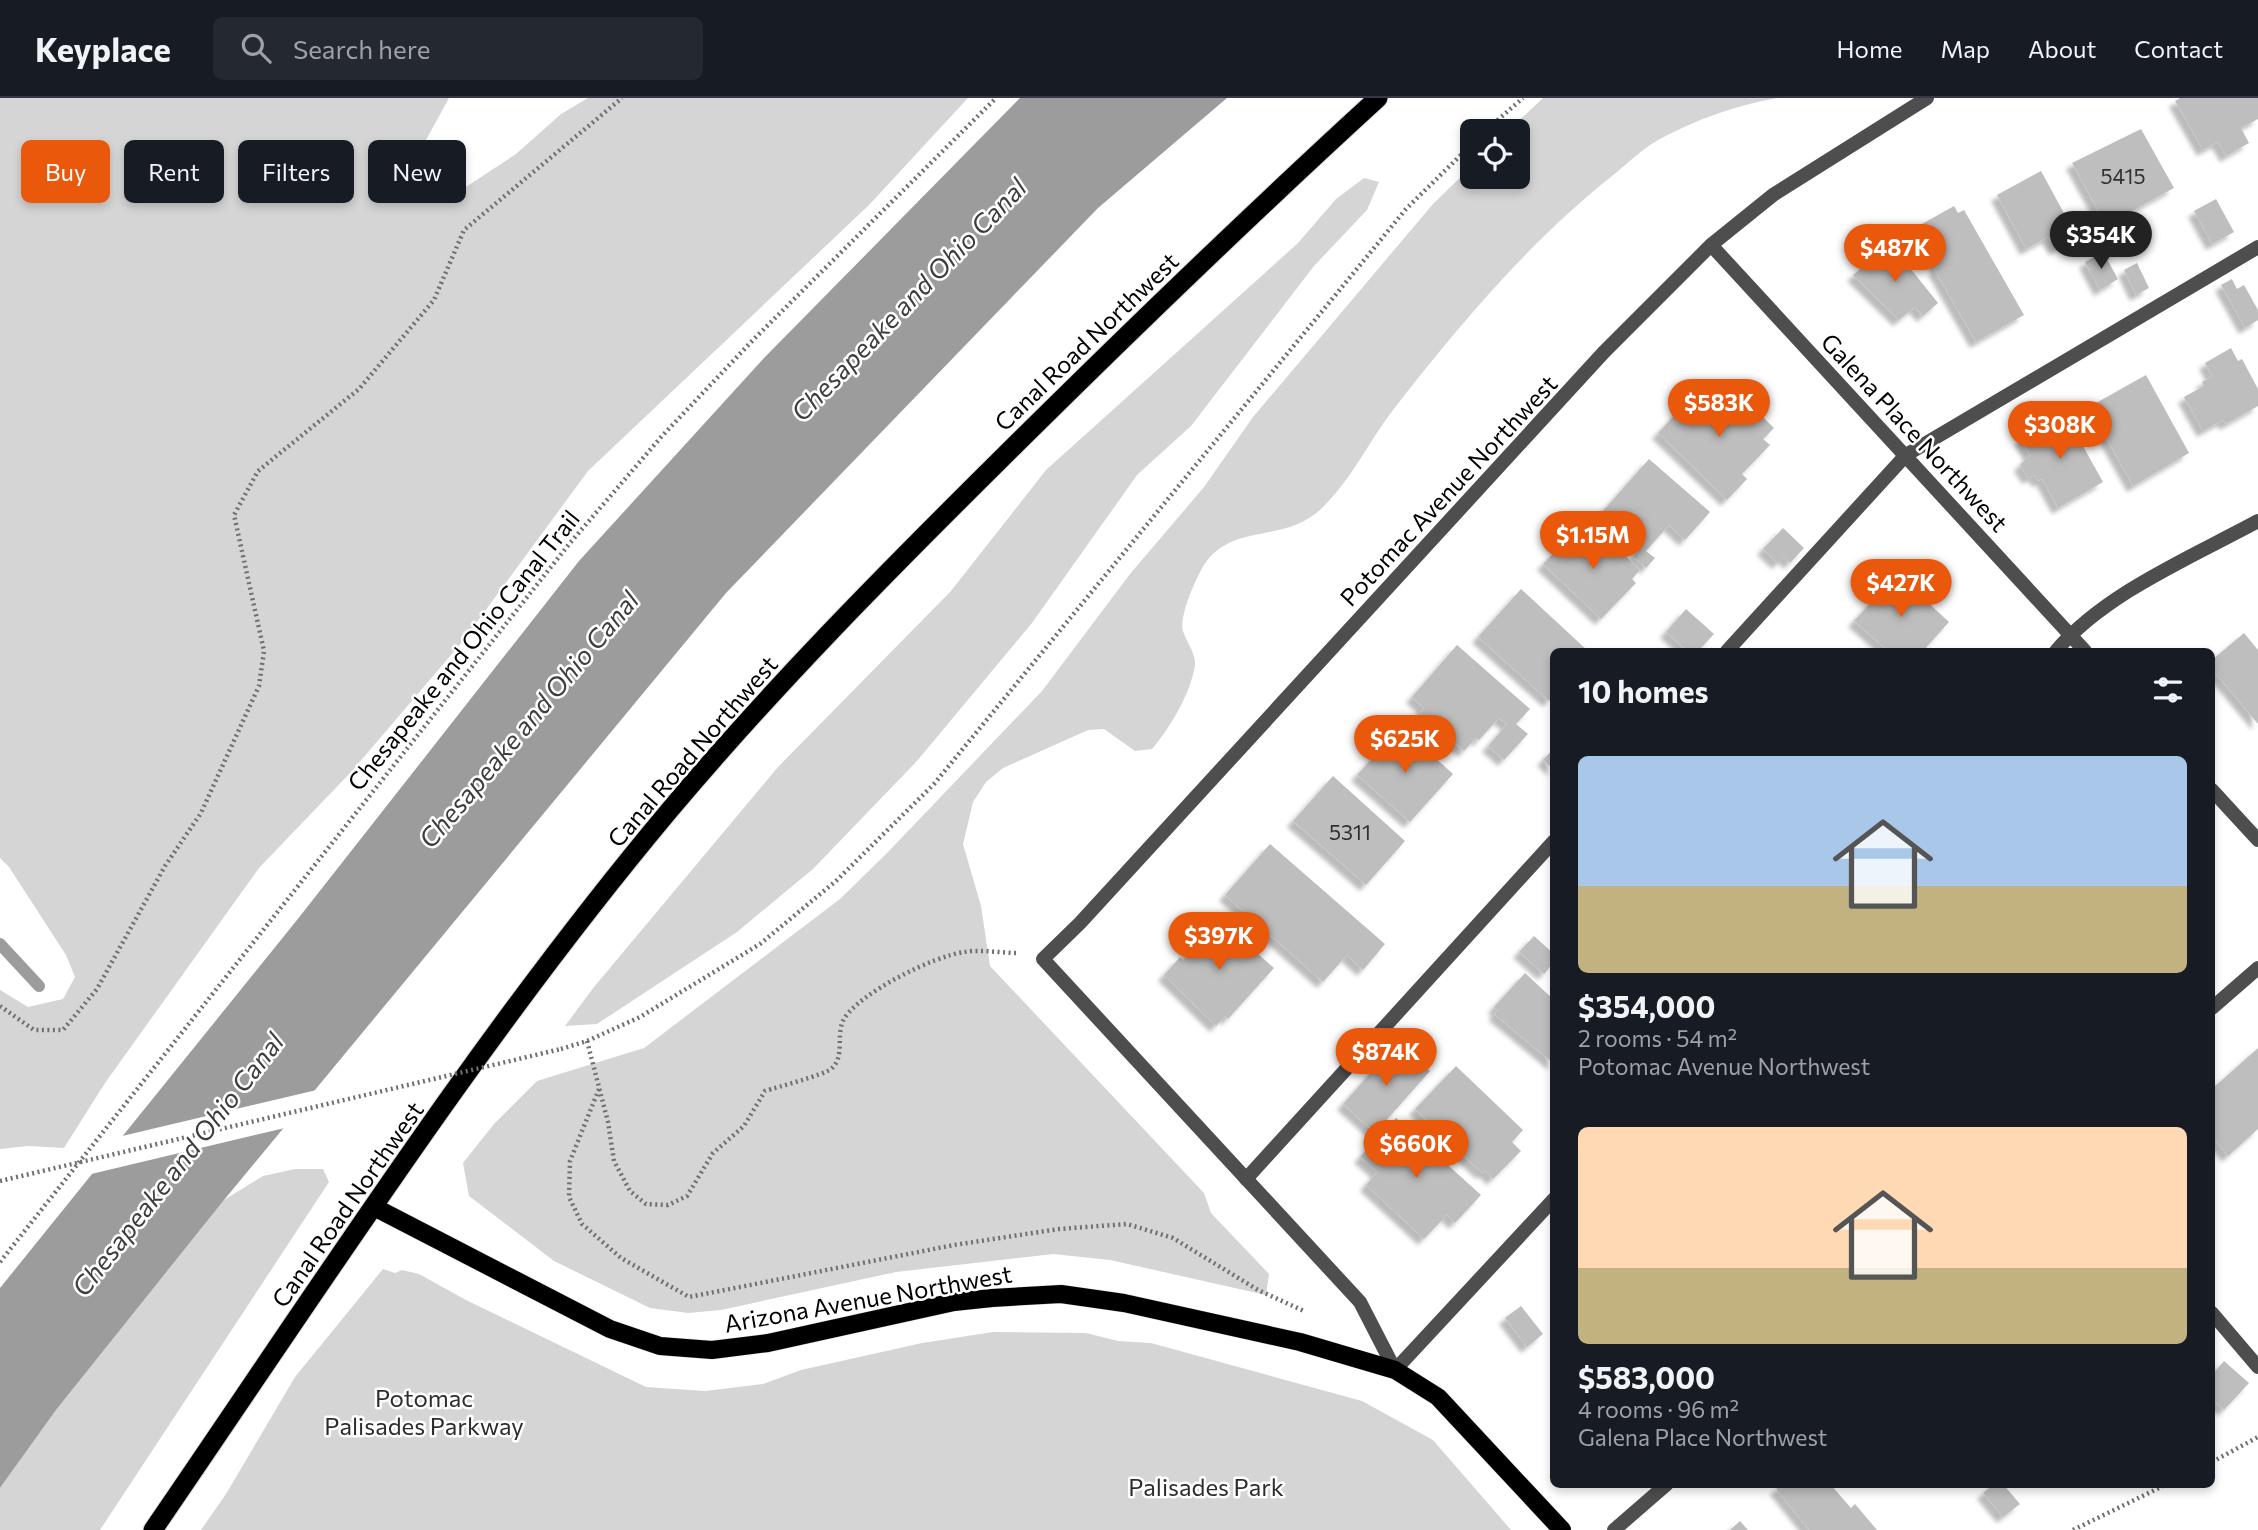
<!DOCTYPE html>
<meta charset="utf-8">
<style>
body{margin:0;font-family:Commissioner,sans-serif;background:#242831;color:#f1f3f6;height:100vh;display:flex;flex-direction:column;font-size:26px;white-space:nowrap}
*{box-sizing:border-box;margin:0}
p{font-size:23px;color:#9ea1a6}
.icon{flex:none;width:38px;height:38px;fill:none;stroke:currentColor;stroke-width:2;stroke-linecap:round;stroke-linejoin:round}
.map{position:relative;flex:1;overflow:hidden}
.panel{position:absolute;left:1550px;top:550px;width:665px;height:840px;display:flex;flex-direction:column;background:#171b24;border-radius:10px;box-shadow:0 4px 10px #0003}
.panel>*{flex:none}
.hud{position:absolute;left:21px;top:42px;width:665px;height:63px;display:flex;gap:14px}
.controls{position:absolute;left:1460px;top:21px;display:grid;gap:14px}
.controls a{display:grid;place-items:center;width:70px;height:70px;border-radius:10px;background:#171b24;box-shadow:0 4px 10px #0003;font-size:35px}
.price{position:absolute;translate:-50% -60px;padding:0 16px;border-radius:24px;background:#ea580c;color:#fff;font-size:23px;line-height:46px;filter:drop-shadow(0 2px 4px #0008)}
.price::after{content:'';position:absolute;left:50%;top:42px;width:21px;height:16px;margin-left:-10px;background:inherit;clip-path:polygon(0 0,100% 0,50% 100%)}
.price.selected{background:#222;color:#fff}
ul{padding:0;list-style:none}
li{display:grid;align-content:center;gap:14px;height:371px;padding:0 28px}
li span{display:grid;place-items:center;height:217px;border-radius:10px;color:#555}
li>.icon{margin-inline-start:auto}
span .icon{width:126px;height:126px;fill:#fffc;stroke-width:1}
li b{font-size:30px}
h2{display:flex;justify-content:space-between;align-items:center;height:84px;padding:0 28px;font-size:30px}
.chip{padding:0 24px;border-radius:10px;background:#171b24;box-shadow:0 4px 10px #0003;font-size:24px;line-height:63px}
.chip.selected{background:#ea580c;color:#fff}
header{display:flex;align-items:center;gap:42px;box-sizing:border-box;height:98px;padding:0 35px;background:#171b24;border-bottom:2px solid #363941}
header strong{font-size:33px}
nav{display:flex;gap:38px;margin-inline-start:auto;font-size:24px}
.search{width:490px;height:63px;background:#242831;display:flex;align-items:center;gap:18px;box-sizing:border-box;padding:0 24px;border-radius:10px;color:#9ea1a6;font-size:26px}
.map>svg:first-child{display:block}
.green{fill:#d5d5d5}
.water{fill:#9c9c9c}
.pier{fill:#fff}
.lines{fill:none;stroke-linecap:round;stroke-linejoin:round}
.stream{stroke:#9c9c9c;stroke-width:12}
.building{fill:#bebebe;filter:url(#shadow)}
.primary-casing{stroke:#dbdbdb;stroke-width:19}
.trunk-casing{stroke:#dbdbdb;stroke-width:21}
.path{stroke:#707070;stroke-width:4.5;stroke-dasharray:2 3.5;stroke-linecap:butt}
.service{stroke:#4e4e4e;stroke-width:14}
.minor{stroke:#4e4e4e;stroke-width:14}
.primary{stroke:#000;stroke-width:18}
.trunk{stroke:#000;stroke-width:19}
.path-bridge{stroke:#707070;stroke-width:4.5;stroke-dasharray:2 3.5;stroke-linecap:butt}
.labels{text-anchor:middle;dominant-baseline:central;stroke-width:5;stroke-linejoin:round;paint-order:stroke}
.number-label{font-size:21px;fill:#303030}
.street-label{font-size:24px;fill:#000;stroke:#fff}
.park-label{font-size:24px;fill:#2c2c2c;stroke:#fff}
.water-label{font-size:26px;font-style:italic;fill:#3d3d3d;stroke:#fff}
</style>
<header>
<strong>Keyplace</strong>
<div class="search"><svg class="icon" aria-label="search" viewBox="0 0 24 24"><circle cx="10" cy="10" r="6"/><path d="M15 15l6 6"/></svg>Search here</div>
<nav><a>Home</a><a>Map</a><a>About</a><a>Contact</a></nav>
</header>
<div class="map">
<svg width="2258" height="1432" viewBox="0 0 2258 1432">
<defs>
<filter id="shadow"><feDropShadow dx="-6" dy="6" stdDeviation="2" flood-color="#0004"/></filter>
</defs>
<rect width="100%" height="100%" fill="#fff"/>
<path class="green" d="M0,0H449L426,42L407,96L446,102L516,56L561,16L588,0H968L869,107L588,373L463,543L352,673L259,770L105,985L64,1050L28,1048L0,1051V892L28,909L63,901L75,879L66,857L9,769L0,760Z
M1543,0H1777C1734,8 1697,21 1658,42C1642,51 1627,66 1612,78C1529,144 1458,228 1393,312C1368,345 1351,382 1322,410C1286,445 1241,425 1209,460C1199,471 1178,519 1183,533C1186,543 1196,556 1195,567C1191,595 1170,630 1152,651L1135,653L1104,631L1088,632L1003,670L986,684L973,704L963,746L981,808L990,868L1204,1095L1211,1115L1269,1176L1266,1197L1110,1162L1053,1156L896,1174L721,1212L688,1215L650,1210L554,1163L469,1098L463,1065L494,1026L537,983L644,950L840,801L887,755L1042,593L1130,476L1204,389L1253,319L1433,106L1472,68V79H1517V33H1508Z
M1364,80L1379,84L1367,112L1314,168L1191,328L1137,377L1032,525L917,663L813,771L737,834L597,926L565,928L594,889L778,669L951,493L1046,372L1298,145L1336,101Z
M295,1071H323L329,1084L100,1432H0V1390L56,1312L224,1102L263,1078Z
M383,1171L395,1175L402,1172L419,1176L466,1202L646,1289L705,1293L763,1286L801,1272L922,1245L993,1234L1086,1235L1118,1243L1151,1245L1362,1303L1433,1342L1511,1432H201L226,1396L295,1279Z"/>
<path class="water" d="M1020,0H1227L1098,110L726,495L224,1102L56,1312L0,1390V1190L297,822L579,463L764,260Z"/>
<path class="pier" d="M321,991L289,1029L87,1077L118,1039Z"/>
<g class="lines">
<path class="stream" d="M0,846L39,888"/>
</g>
<path class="building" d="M2180,0H2258V21L2241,30L2249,45L2226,58L2218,44L2203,52L2175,3Z
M2141,31L2174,90L2106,127L2072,65Z
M2041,73L2077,139L2055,151L2048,139L2026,151L1997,97Z
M2216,101L2234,134L2212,146L2194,113Z
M1954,108L1958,115L1964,112L2024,217L1976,244L1934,171L1937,169L1915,130Z
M1891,146L1938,205L1923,218L1915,209L1899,222L1853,177Z
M2103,154L2118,181L2100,192L2085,164Z
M2137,165L2149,190L2136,197L2124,172Z
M2232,181L2237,191L2244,187L2258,212V222L2245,230L2221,187Z
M2231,250L2238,263L2242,261L2258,291V308L2226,326L2223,322L2203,333L2184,299L2204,288L2202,284L2212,278L2205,265Z
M2146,277L2189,355L2133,388L2089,309Z
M1708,291L1722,305L1735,292L1774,330L1763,341L1770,347L1742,376L1747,381L1727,402L1658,335L1687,304L1691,309Z
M2065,316L2103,384L2058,410L2042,381L2038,383L2034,377L2028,380L2020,367L2030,357L2020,341Z
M1649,361L1710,414L1685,442L1669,427L1646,453L1655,460L1646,470L1633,459L1641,450L1602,414Z
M1783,430L1804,450L1790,465L1784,459L1778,465L1763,451Z
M1577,431L1589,443L1599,432L1640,472L1632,481L1636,485L1601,521L1543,466Z
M1897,476L1949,524L1923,553H1888L1854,523Z
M1521,491L1588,553H1554V597L1549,603L1478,539Z
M1686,511L1714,536L1698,553H1687L1666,534Z
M2244,535L2258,552V626L2212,571V562Z
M1457,547L1530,611L1516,626L1528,636L1504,662L1488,648L1507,626L1499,620L1479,642L1476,640L1464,653L1420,615L1424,610L1412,599Z
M1401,629L1453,676L1410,724L1357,677Z
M1554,650V672L1543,662Z
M1333,678L1405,743L1366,787L1293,723Z
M1270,746L1385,846L1363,872L1347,857L1323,884L1225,797Z
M1216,819L1274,870L1228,921L1225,918L1216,928L1164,877L1180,859L1183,862Z
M1534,838L1554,856V864L1544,876L1519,854Z
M1525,875L1554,902V966L1494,916L1498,913L1494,909Z
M1398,944L1430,973L1375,1035L1343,1006Z
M2258,950V1031L2228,1058L2212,1038V991Z
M1456,968L1523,1032L1512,1044L1521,1053L1493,1081L1485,1073L1482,1075L1415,1011Z
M1396,1020L1481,1097L1455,1125L1447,1117L1424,1141L1366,1087L1377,1074L1360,1059Z
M1521,1208L1543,1236L1527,1249L1505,1220Z
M2224,1263L2249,1285L2224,1312L2212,1301V1277Z
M1782,1386H1830L1851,1410L1855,1406L1877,1432H1809L1776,1391Z
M1994,1386H2003L2020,1406L2003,1419L1983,1395Z
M1740,1423L1748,1432H1730Z"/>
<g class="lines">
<defs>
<path id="primary" d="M374,1109L610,1231L660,1248L712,1252L768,1245L954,1204L992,1200L1061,1196L1124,1205L1300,1244L1395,1272L1438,1299L1562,1432"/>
<path id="trunk" d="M153,1432C319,1190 479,940 668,714C772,590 886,475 1000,362C1124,239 1249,118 1378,0"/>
</defs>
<use href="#primary" class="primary-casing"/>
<use href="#trunk" class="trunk-casing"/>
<path class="path" d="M1485,33L1523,0
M0,908L34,932H63L97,891L165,768L201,715L259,588L264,553L234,417L258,373L359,291L434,202L464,132L622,0
M587,943L608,1024L614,1063L630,1093L646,1106L668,1107L687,1098L713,1055L744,1028L765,993C778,989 823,977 831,971C846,958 835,937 844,921C859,895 934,858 964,854C981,851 1000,855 1017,855
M561,951L587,943L640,919L760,846L836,783L934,686L1406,111L1472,46
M599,991L570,1063L569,1099L582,1126L621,1160L689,1199L954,1147L1059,1131L1127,1126L1173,1140L1258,1192L1304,1213
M0,1164L570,445L662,338L753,242L996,0
M2212,1364L2258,1339
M2073,1432L2167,1386"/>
<path class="service" d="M1727,553L1906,357L2258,149
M1246,1081L1554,743
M2212,1215L2258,1269"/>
<path class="minor" d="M1711,147L2085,553
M2056,553C2105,495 2192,459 2258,423
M2212,692L2258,742
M2212,910L2258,870
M1554,1101L1395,1272L1360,1204L1043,861L1080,825L1604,254L1711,147L1773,97L1927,0
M1614,1432L1667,1386"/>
<use href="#primary" class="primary"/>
<use href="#trunk" class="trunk"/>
<path class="path-bridge" d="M0,1083L561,951"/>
</g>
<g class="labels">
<g class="number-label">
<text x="2123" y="77">5415</text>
<text x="1350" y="733">5311</text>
</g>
<g class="street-label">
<text transform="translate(1086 243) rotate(-44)">Canal Road Northwest</text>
<text transform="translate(1915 334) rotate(47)">Galena Place Northwest</text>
<text transform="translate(1448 392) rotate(-47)">Potomac Avenue Northwest</text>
<text transform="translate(463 552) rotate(-51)">Chesapeake and Ohio Canal Trail</text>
<text transform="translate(692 653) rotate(-49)">Canal Road Northwest</text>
<text transform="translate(347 1106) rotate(-55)">Canal Road Northwest</text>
<text transform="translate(868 1200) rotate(-10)">Arizona Avenue Northwest</text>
</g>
<g class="park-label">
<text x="424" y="1299">Potomac<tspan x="424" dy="28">Palisades Parkway</tspan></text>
<text x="1206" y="1388">Palisades Park</text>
</g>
<g class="water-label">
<text transform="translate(908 201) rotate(-46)">Chesapeake and Ohio Canal</text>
<text transform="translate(528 621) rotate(-50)">Chesapeake and Ohio Canal</text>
<text transform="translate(177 1066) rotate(-52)">Chesapeake and Ohio Canal</text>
</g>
</g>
</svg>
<div class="controls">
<a><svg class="icon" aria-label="locate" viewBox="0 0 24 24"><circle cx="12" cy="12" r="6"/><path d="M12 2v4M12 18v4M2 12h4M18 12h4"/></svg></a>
</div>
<b class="price selected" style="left:2101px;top:173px">$354K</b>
<b class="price" style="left:1895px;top:186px">$487K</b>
<b class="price" style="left:1719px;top:341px">$583K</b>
<b class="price" style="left:2060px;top:363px">$308K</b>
<b class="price" style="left:1593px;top:473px">$1.15M</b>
<b class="price" style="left:1901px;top:521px">$427K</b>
<b class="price" style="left:1405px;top:677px">$625K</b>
<b class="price" style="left:1219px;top:874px">$397K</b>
<b class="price" style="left:1386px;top:990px">$874K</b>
<b class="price" style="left:1416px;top:1082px">$660K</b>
<div class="hud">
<a class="chip selected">Buy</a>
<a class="chip">Rent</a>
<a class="chip">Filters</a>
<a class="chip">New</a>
</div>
<section class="panel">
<h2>10 homes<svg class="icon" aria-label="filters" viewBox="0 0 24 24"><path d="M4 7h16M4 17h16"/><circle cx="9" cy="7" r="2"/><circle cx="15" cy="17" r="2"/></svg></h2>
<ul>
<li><span style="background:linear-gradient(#a9c7e8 60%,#c2b280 0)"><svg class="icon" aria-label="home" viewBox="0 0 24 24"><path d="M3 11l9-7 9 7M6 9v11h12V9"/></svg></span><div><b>$354,000</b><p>2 rooms · 54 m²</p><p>Potomac Avenue Northwest</p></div></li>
<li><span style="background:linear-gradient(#ffd9b3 65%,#c2b280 0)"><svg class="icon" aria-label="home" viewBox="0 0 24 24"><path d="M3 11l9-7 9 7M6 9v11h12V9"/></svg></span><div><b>$583,000</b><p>4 rooms · 96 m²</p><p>Galena Place Northwest</p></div></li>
</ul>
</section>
</div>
